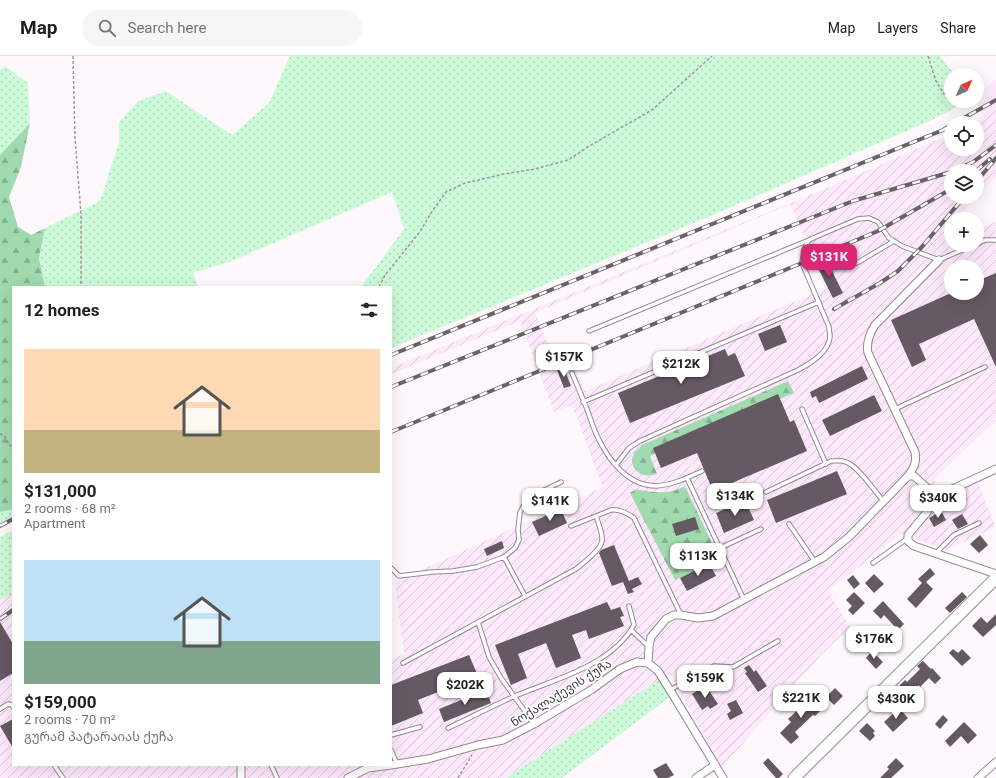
<!DOCTYPE html>
<meta charset="utf-8">
<style>
body{margin:0;font-family:Roboto,"Noto Sans Georgian",sans-serif;background:#f6f6f6;color:#202124;height:100vh;display:flex;flex-direction:column;font-size:15px;white-space:nowrap}
*{box-sizing:border-box;margin:0}
p{font-size:13px;color:#757577}
.icon{flex:none;width:22px;height:22px;fill:none;stroke:currentColor;stroke-width:2;stroke-linecap:round;stroke-linejoin:round}
.map{position:relative;flex:1;overflow:hidden}
.details{position:absolute;left:12px;top:230px;width:380px;height:480px;display:flex;flex-direction:column;background:#fff;border-radius:0px;box-shadow:0 4px 16px #0002}
.details>*{flex:none}
.needle{width:26px;rotate:45deg}
.buttons{position:absolute;left:944px;top:12px;display:grid;gap:8px}
.buttons a{display:grid;place-items:center;width:40px;height:40px;border-radius:50%;background:#fff;box-shadow:0 4px 16px #0002;font-size:20px}
.price{position:absolute;translate:-50% -34px;padding:0 9px;border-radius:8px;background:#fff;color:#222;font-size:13px;line-height:26px;filter:drop-shadow(0 1px 2px #0008)}
.price::after{content:'';position:absolute;left:50%;top:24px;width:12px;height:9px;margin-left:-6px;background:inherit;clip-path:polygon(0 0,100% 0,50% 100%)}
.price.on{background:#db2777;color:#fff}
ul{padding:0;list-style:none}
li{display:grid;align-content:center;gap:8px;height:212px;padding:0 12px}
li span{display:grid;place-items:center;height:124px;border-radius:0px;color:#555}
li>.icon{margin-inline-start:auto}
span .icon{width:72px;height:72px;fill:#fffc;stroke-width:1}
li b{font-size:17px}
h2{display:flex;justify-content:space-between;align-items:center;height:48px;padding:0 12px;font-size:17px}
header{display:flex;align-items:center;gap:24px;box-sizing:border-box;height:56px;padding:0 20px;background:#fff;border-bottom:1px solid #e0e0e0}
header strong{font-size:19px}
nav{display:flex;gap:22px;margin-inline-start:auto;font-size:14px}
.search{width:280px;height:36px;background:#f6f6f6;display:flex;align-items:center;gap:10px;box-sizing:border-box;padding:0 14px;border-radius:22px;color:#757577;font-size:15px}
.map>svg:first-child{display:block}
.built{fill:#fde9fb}
.industrial{fill:url(#industrial-furrows);fill-rule:evenodd}
.grass{fill:url(#grass-dots)}
.forest{fill:url(#forest-firs)}
.building{fill:#655964}
.lines{fill:none;stroke-linecap:round;stroke-linejoin:round}
.lane-casing{stroke:#958994;stroke-width:5.5}
.street-casing{stroke:#958994;stroke-width:9}
.secondary-casing{stroke:#958994;stroke-width:13}
.path{stroke:#9e989d;stroke-width:1.5;stroke-dasharray:3 2;stroke-linecap:butt}
.lane{stroke:#fff;stroke-width:3.5}
.street{stroke:#fff;stroke-width:7}
.secondary{stroke:#fff;stroke-width:11}
.rail-casing{stroke:#686367;stroke-width:4}
.rail{stroke:#fff;stroke-width:2.5;stroke-dasharray:8;stroke-linecap:butt}
.labels{text-anchor:middle;dominant-baseline:central;stroke-width:4;stroke-linejoin:round;paint-order:stroke}
.street-label{font-size:12px;fill:#3d383c;stroke:#fff}
</style>
<header>
<strong>Map</strong>
<div class="search"><svg class="icon" aria-label="search" viewBox="0 0 24 24"><circle cx="10" cy="10" r="6"/><path d="M15 15l6 6"/></svg>Search here</div>
<nav><a>Map</a><a>Layers</a><a>Share</a></nav>
</header>
<div class="map">
<svg width="996" height="722" viewBox="0 0 996 722">
<defs>
<pattern id="industrial-furrows" width="10" height="10" patternUnits="userSpaceOnUse"><rect width="10" height="10" fill="#fde9fb"/><path d="M-1 1l2-2M0 10L10 0M9 11l2-2" fill="none" stroke="#dac9d8"/></pattern>
<pattern id="grass-dots" width="8" height="8" patternUnits="userSpaceOnUse"><rect width="8" height="8" fill="#cdfad8"/><path d="M2 2h.1M6 6h.1" fill="none" stroke="#b1d7ba" stroke-width="1.8" stroke-linecap="round"/></pattern>
<pattern id="forest-firs" width="22" height="20" patternUnits="userSpaceOnUse"><rect width="22" height="20" fill="#a1daaf"/><path d="M5 1l3.5 6h-7zM16 11l3.5 6h-7z" fill="#84b290"/></pattern>
</defs>
<rect width="100%" height="100%" fill="#fef8fd"/>
<path class="built" d="M996,23V54L984,61L975,45H977V39Z"/>
<path class="industrial" d="M996,54V120L977,141V115H951V141H977L956,163H951V189H977V175L996,165V364L934,423L943,441L976,423L996,471L946,494L901,478L828,535L850,571L822,598L721,712L670,617L513,717L507,722H388L387,720L383,722H0V544L13,537V709H325L326,711L334,709H391V604L404,598L395,526L603,431L572,349L554,356L520,265L391,318V312L834,129L951,78V93H977V67H973ZM790,148L826,232L585,335L573,308L559,313L535,257ZM951,211H977V237H951ZM788,325L793,337L650,400ZM686,430L675,524L636,433L643,435L658,436L676,435Z"/>
<path class="grass" d="M290,0H940L955,19H951V45H968L934,63L706,162L391,292V231H361L404,173L392,136L229,206L193,217L198,231H45L39,202L45,172L100,145L119,86V66L138,45L166,35L232,79L269,47Z
M5,10L28,27L30,67L0,99V14Z
M13,453V461L0,467V456Z
M13,474V537L0,544V481Z
M659,624L670,641L562,722H507L513,717Z"/>
<path class="forest" d="M30,67L21,111L9,141L18,171L31,179L45,172L39,202L45,231H13V453L0,456V99Z
M788,325L794,337L650,400L657,418C653,419 649,420 644,419C634,416 628,405 635,396C637,394 640,392 642,389Z
M685,430L719,502L675,524L630,437L636,433C647,436 666,438 676,434C679,433 683,431 685,430Z"/>
<path class="building" d="M825,201L843,237L833,242L815,206Z
M996,217V311L974,263L919,288L926,304L912,311L891,264L951,237H977V225Z
M780,269L787,286L765,295L758,278Z
M725,293L728,300L735,297L745,320L630,367L618,337Z
M862,310L868,323L819,347L816,340L812,342L810,336Z
M564,312L571,330L564,332L557,314Z
M778,338L790,366L794,364L807,395L713,435L697,397L661,412L653,392Z
M874,339L882,355L830,380L822,364Z
M837,415L847,438L776,467L767,444Z
M745,444L754,464L724,477L716,457Z
M561,453L567,467L539,480L532,466Z
M941,455L946,464L934,471L929,462Z
M962,458L968,468L958,473L952,464Z
M695,461L699,473L676,480L672,468Z
M980,479L988,489L979,497L970,488Z
M502,485L504,492L487,500L484,493Z
M614,489L629,525L638,521L642,528L632,533L634,536L628,538L623,526L612,530L599,497L601,494Z
M709,507L716,520L687,535L680,522Z
M930,512L935,518L926,526L933,533L916,552L907,543L922,527L918,523Z
M874,518L884,528L874,537L865,527Z
M853,519L860,528L854,533L847,524Z
M854,536L865,547L853,559L848,554L852,550L846,544Z
M962,536L967,541L950,557L945,552Z
M883,545L904,568L898,574L884,559L881,563L873,555Z
M607,546L611,554L620,551L624,560L620,561L624,570L589,583L586,574L572,579L581,602L556,612L546,587L518,598L527,622L511,629L495,589Z
M996,558V569L983,581L972,570L981,561L987,567Z
M0,566L13,588V617L0,625Z
M870,571L884,584L876,592L862,579Z
M953,593L958,597L962,593L971,602L962,610L949,597Z
M872,595L883,606L876,613L866,602Z
M469,599L478,620L418,644L423,657L391,670V629Z
M923,605L931,613L932,612L941,622L935,628L929,622L920,631L919,629L906,643L896,633L905,624L907,626L920,613L917,610Z
M749,609L754,616L756,614L767,630L758,636L745,617L747,616L744,612Z
M706,630L718,648L710,653L708,650L702,654L692,638Z
M835,632L843,640L834,649L826,641Z
M486,634L491,647L444,666L439,653Z
M813,640L824,651L815,660L813,659L795,676L799,681L791,688L780,677L791,666L788,663Z
M736,644L743,657L730,664L727,658L731,655L727,648Z
M899,652L908,662L893,676L884,666Z
M943,659L948,664L940,673L935,668Z
M13,663V692L0,670Z
M964,666L977,679L968,688L961,680L950,691L945,685Z
M867,667L875,675L873,677L875,680L870,685L859,675Z
M768,702L783,718L779,722H776L763,707Z
M896,702L904,710L891,722H880L889,713L887,711Z
M666,707L674,719L668,722H658L653,714Z"/>
<g class="lines">
<defs>
<path id="lane" d="M977,188L985,184H996
M857,207L894,185
M589,275L809,184
M572,317C577,329 582,341 587,353C591,364 594,375 599,384C610,406 629,430 656,430C672,429 687,422 702,415
M583,346L819,246
M802,353L826,408
M895,353L985,311
M616,409L629,392L640,385L798,314C811,307 828,297 830,281C830,278 829,274 829,271L802,207L804,194L809,184L820,179L858,163L869,162L878,166L889,182L902,190L939,204L974,189
M687,422L744,544
M766,436L831,405C836,405 841,404 846,406C857,409 876,436 883,445
M789,468L815,506
M571,470L611,454C620,453 627,457 634,462L681,559
M720,492L761,473
M936,497L954,479L979,467
M873,507L908,482
M391,512L399,520L432,516L453,515L477,511L504,501
M525,540L504,501L515,492L519,484L518,474L520,456L528,442L561,426
M478,566L489,601L501,622L534,668
M631,574L648,590
M403,607L576,513C583,507 601,494 602,485C603,477 598,467 596,460
M670,634L714,610L733,611L778,585
M0,653L8,648L12,649L13,651
M448,672C470,662 492,650 515,640C555,623 611,610 634,569L629,550
M391,679L420,671
M391,694L397,708
M54,709L63,722
M271,709L277,722"/>
<path id="street" d="M908,420C914,412 917,406 915,396L868,297C866,287 870,277 875,269L939,204
M935,441L996,413
M648,607L649,590L651,581L666,563L674,559H681L698,562L713,560L824,501L849,481L908,420H914L934,438L935,441L927,456L908,479V485L914,490L996,518
M391,709L428,703L478,689L503,684L534,668L591,634L620,613L637,606L648,607L658,615L673,639L723,722
M241,722V709
M348,722L368,712L391,709
M696,722L715,709
M978,722L996,706"/>
<path id="secondary" d="M794,722L996,522"/>
</defs>
<use href="#lane" class="lane-casing"/>
<use href="#street" class="street-casing"/>
<use href="#secondary" class="secondary-casing"/>
<path class="path" d="M73,0L75,82L81,158V231
M928,0L936,25L944,38L951,35
M977,26L982,24
M379,231L385,219L419,177L433,154L446,136L465,127L504,118L535,113L568,104L591,89L652,54L712,0
M0,378L4,379L13,394
M458,722L472,699"/>
<use href="#lane" class="lane"/>
<use href="#street" class="street"/>
<use href="#secondary" class="secondary"/>
<defs>
<path id="rail" d="M955,67L996,44
M953,115L973,106L996,89
M976,115L990,103
M977,125L996,102
M834,253L880,227L898,215L921,192L964,141
M391,299L943,74L951,69
M391,331L853,145L951,116
M391,376L802,207L878,175L925,148L951,133
M0,470L13,463
M0,563L13,554"/>
</defs>
<use href="#rail" class="rail-casing"/>
<use href="#rail" class="rail"/>
</g>
<g class="labels">
<g class="street-label">
<text transform="translate(561 637) rotate(-32)">ნოქალაქევის ქუჩა</text>
</g>
</g>
</svg>
<div class="buttons">
<a><svg class="needle" viewBox="-14 -14 28 28"><path d="M0-13l5 13h-10z" fill="#e53935"/><path d="M0 13l5-13h-10z" fill="#757577"/></svg></a>
<a><svg class="icon" aria-label="locate" viewBox="0 0 24 24"><circle cx="12" cy="12" r="6"/><path d="M12 2v4M12 18v4M2 12h4M18 12h4"/></svg></a>
<a><svg class="icon" aria-label="layers" viewBox="0 0 24 24"><path d="M12 4l9 5-9 5-9-5zM3 14l9 5 9-5"/></svg></a>
<a>+</a>
<a>−</a>
</div>
<b class="price on" style="left:829px;top:222px">$131K</b>
<b class="price" style="left:564px;top:322px">$157K</b>
<b class="price" style="left:681px;top:329px">$212K</b>
<b class="price" style="left:735px;top:461px">$134K</b>
<b class="price" style="left:938px;top:463px">$340K</b>
<b class="price" style="left:550px;top:466px">$141K</b>
<b class="price" style="left:698px;top:521px">$113K</b>
<b class="price" style="left:874px;top:604px">$176K</b>
<b class="price" style="left:705px;top:643px">$159K</b>
<b class="price" style="left:465px;top:650px">$202K</b>
<b class="price" style="left:801px;top:663px">$221K</b>
<b class="price" style="left:896px;top:664px">$430K</b>
<section class="details">
<h2>12 homes<svg class="icon" aria-label="filters" viewBox="0 0 24 24"><path d="M4 7h16M4 17h16"/><circle cx="9" cy="7" r="2"/><circle cx="15" cy="17" r="2"/></svg></h2>
<ul>
<li><span style="background:linear-gradient(#ffd9b3 65%,#c2b280 0)"><svg class="icon" aria-label="home" viewBox="0 0 24 24"><path d="M3 11l9-7 9 7M6 9v11h12V9"/></svg></span><div><b>$131,000</b><p>2 rooms · 68 m²</p><p>Apartment</p></div></li>
<li><span style="background:linear-gradient(#bfe0f5 65%,#7fa58c 0)"><svg class="icon" aria-label="home" viewBox="0 0 24 24"><path d="M3 11l9-7 9 7M6 9v11h12V9"/></svg></span><div><b>$159,000</b><p>2 rooms · 70 m²</p><p>გურამ პატარაიას ქუჩა</p></div></li>
</ul>
</section>
</div>
